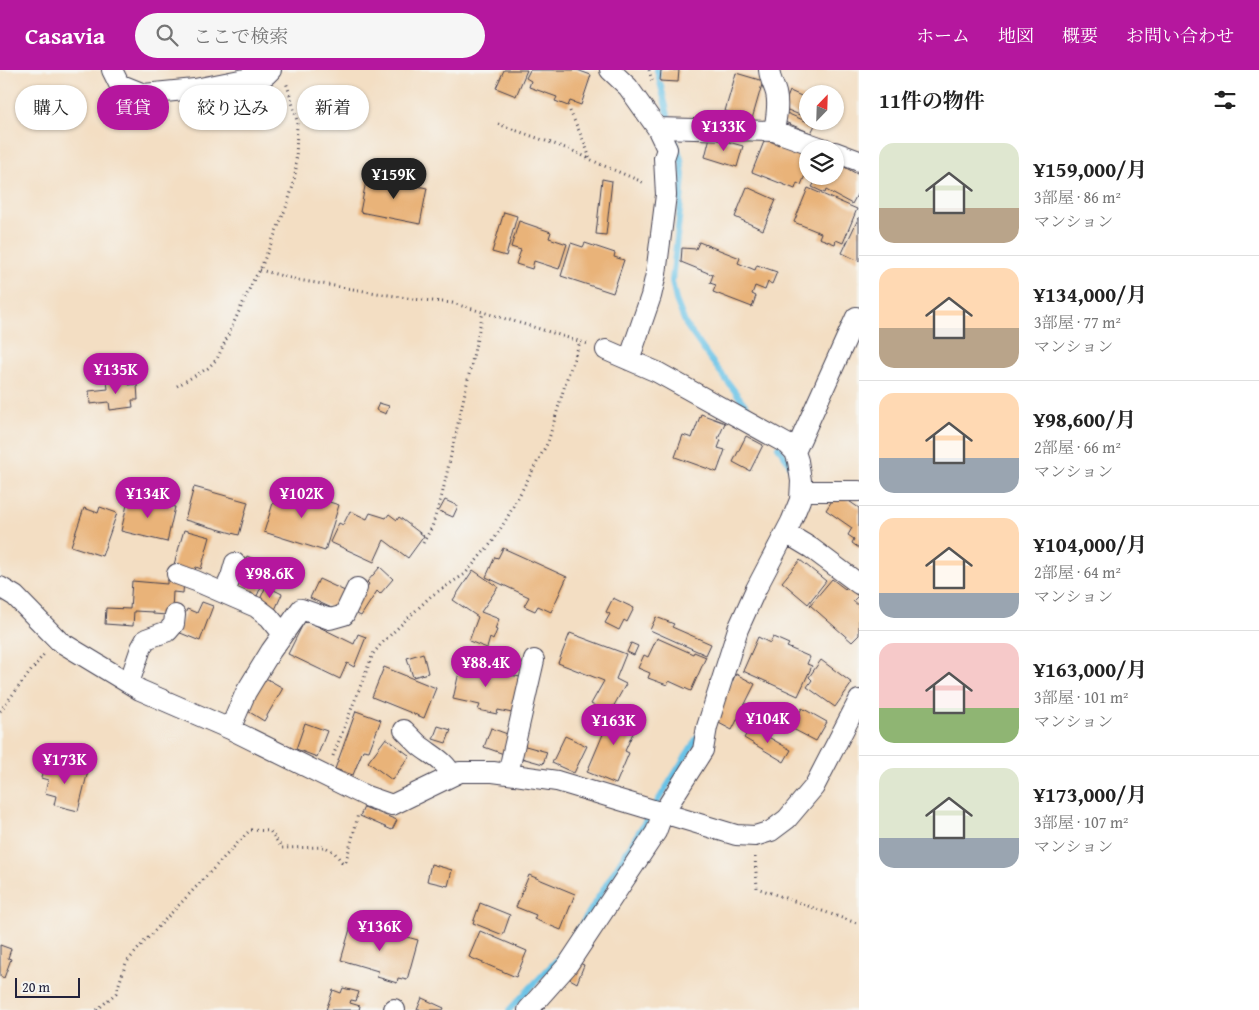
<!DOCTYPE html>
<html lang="ja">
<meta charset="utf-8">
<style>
body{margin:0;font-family:"Gentium Book Plus","Noto Serif JP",serif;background:#f6f6f6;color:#222;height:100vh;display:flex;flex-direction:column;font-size:19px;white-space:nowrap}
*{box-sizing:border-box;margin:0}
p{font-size:16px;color:#767676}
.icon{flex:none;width:28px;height:28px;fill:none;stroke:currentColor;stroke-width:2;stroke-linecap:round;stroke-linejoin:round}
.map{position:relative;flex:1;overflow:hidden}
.sheet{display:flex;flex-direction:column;background:#fff;width:400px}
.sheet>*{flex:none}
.banner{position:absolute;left:15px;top:15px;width:475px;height:45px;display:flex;gap:10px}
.needle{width:32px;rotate:23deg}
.buttons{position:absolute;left:799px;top:15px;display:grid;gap:10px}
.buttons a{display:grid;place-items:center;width:45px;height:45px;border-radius:50%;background:#fff;box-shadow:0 1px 4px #0004;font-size:25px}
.scale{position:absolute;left:15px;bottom:12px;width:65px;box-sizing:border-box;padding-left:5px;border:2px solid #22223b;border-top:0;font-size:14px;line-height:18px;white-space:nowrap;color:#22223b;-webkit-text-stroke:4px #f6f6f2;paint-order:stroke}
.price{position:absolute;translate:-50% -42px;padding:0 11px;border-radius:18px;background:#b5179e;color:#fff;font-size:16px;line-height:32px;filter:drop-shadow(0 1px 2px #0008)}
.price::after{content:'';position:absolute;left:50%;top:30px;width:15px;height:11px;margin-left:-8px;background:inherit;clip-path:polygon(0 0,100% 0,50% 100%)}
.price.current{background:#222;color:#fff}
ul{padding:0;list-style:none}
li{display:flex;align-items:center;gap:15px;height:125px;padding:0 20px}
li+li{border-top:1px solid #e0e0e0}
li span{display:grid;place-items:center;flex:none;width:140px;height:100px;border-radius:15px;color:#555}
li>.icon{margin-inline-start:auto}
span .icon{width:60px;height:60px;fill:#fffc;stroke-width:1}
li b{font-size:21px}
h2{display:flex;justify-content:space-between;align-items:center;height:60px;padding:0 20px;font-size:21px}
.tag{padding:0 18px;border-radius:22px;background:#fff;box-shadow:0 1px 4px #0004;font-size:18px;line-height:45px}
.tag.current{background:#b5179e;color:#fff}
header{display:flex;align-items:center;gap:30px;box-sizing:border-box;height:70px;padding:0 25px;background:#b5179e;color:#fff}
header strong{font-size:24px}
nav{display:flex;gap:28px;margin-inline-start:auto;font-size:18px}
.search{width:350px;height:45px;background:#f6f6f6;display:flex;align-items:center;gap:12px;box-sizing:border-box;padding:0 18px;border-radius:28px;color:#767676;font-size:19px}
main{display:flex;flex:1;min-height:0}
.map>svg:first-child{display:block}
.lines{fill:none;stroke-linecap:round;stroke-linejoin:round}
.stream{stroke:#69c3e7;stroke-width:6}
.building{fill:#e9b379}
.minor-casing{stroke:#413e4f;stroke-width:22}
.path{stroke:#413e4f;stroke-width:3;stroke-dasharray:1 4;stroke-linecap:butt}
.minor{stroke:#fff;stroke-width:20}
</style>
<header>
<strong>Casavia</strong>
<div class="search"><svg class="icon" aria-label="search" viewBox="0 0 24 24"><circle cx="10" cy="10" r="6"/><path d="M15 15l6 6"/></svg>ここで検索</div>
<nav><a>ホーム</a><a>地図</a><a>概要</a><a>お問い合わせ</a></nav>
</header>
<main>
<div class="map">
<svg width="859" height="940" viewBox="0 0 859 940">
<rect width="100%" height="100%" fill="#f6f6f2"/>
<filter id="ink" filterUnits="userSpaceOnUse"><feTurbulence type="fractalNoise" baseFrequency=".02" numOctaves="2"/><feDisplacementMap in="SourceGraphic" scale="10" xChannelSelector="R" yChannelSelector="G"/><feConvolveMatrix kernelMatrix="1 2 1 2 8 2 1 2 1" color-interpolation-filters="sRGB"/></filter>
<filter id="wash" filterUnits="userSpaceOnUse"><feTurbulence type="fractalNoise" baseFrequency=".0096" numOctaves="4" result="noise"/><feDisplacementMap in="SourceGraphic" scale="20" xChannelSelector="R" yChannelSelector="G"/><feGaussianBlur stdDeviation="1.12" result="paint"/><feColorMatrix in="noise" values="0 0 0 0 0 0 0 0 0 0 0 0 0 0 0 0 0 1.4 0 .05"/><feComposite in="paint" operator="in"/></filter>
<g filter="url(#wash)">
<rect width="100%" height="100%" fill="#f3dec3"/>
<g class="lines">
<path class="stream" d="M657,0L668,45
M676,72L681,89L683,105L681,133L672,211L676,230L686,255L708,286L756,349
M778,377L786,388L791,398
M509,940L565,881L698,666"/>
</g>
<g id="blocks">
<path class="building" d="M504,0H527L516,26L496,18Z
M530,0H577L591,5L581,35L570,31L568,36L555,31L557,27L529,17L531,11L526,8Z
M661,0H679L678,12L660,11Z
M736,3L763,11L752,49L725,41Z
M790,21L808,29L807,48L783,38Z
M784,42L815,55L811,63L780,50Z
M710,67L743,76L737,97L705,87Z
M765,69L779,75V73L808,84V98L801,115L797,113L795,119L752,102Z
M837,93L859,105V121L852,134L826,120L825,123L812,117L815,112L810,110L812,106H835V97Z
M367,106L427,118L420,154L360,142Z
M602,109L612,111L606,165L596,164Z
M747,117L776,130L763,160L735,147Z
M808,118L857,139L843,173L836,170L835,174L819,168L821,163L794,152Z
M504,142L517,146L506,186L492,182Z
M859,147V191L842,183Z
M519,151L551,162L549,168L567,174L559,199L534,191L532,199L516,194L521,180L511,177Z
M699,172L740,188L738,193L755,200L757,195L777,202L772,214L768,212L765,220L755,216L752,224L756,226L752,237L713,222L716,215L710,213L713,205L681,192L682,178L696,179Z
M571,173L583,177L585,173L615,183L614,187L624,190L613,223L561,206Z
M129,309V315L137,314L138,330H132L133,337L110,340L109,332L90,334L89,321L108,319L107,311Z
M379,333L389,336L386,344L376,340Z
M701,344L725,353L718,369L721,370L718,378L725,380L717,402L675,387L683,365L692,368Z
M746,366L763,375L750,401L733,392Z
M194,417L248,432L239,465L185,450Z
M284,418L339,435L325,481L264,462L273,433L279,435Z
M837,423L859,438V478L852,473L854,469L848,465L852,458L826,440Z
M129,426L175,437L167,472L121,461Z
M445,430L458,436L453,447L439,441Z
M100,437L117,443L102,486L71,476L84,438L98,443Z
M350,441L367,449L370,443L386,448L389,444L397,450L399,447L424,466L408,488L384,470L374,492L330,472L339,453L343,455Z
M184,460L210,467L201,499L196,497L194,504L173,498Z
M503,478L567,507L551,542L538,536L535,541L524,536L529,527L486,507L495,487L498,488Z
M247,486L270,496L257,526L250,523L248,528L233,521Z
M800,490L826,511L808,534L782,512Z
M380,497L393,509L380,524L377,521L361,546L351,541L369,514L367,512Z
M473,500L498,517L481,542L499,549L495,559L497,560L493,570L490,568L487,578L469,571L478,547L453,530Z
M319,509L347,522L338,541L310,528Z
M832,509L845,519L847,517L858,526L853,531L859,536V565L852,572L810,535Z
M167,510L184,511L183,523L173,522L172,540L167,545L153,544V542L134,541L133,556L105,554L106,538L130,539L132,511L167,514Z
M266,516L282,524L274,542L258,534Z
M613,528L634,538L627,552L624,550L619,560L605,553L610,544L606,542Z
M202,532L213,536L200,571L178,562L187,539L197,543Z
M656,547L674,554L672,557L711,574L706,585L650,560Z
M305,550L354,574L358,564L366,567L354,597L347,593L340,609L288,584Z
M570,563L626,584L616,609L626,614L603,655L589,647L595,636L591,634L604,611L558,593Z
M758,567L770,573L773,567L789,574L787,577L810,587L807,594L812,596L798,626L743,601Z
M657,568L693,584L694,582L706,587L691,621L669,611L667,615L648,608L650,603L638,598L644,585L648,587Z
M631,573L638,576L634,585L627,582Z
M423,583L428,603L413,607L407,588Z
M462,589L487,595L486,600L520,607L512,643L498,640L497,644L478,640L480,635L453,629Z
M821,590L852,613L835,637L807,617L812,610L809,607Z
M384,597L436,618L424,648L372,627Z
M736,604L755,614L732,660L715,651L721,633Z
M262,606L283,618L264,651L243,638Z
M615,636L640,647L625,681L629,683L616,714L587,702Z
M802,638L827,652L816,671L791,658Z
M356,641L381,650L369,681L363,680L353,705L335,699Z
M305,653L327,661L317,687L296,679Z
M438,656L451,660L446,673L433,669Z
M751,657L791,680L784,692L744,668Z
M491,658L510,665L504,684L484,677Z
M565,666L587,676L574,703L552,693Z
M386,668L410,686L392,710L368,692Z
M522,675L547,682L543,694L518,687Z
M45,692L54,694L53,698L66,701L67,696L88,701L78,741L54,735L56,726L45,723L48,710L41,708Z
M364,737L397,750L392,760L360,746Z
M431,794L452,800L448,816L427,811Z
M529,805L575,824L561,860L534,849L536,845L516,837Z
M480,833L510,845L503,865L473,853Z
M379,842L406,848L403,863L376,857Z
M352,852L418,870L407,910L398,908L397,913L377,907L378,901L341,890Z
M480,861L527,881L516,907L469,887Z
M0,875L11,879L8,888L11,889L4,908L0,906Z
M577,892L584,895L577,913L570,909Z
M343,918L359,922L356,931L351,930L350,933L360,936L359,940H326L333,920L341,923Z
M422,928L444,938L443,940H417Z"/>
</g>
</g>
<g filter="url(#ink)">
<use href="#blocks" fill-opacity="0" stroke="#413e4f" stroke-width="1"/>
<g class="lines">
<defs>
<path id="minor" d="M112,0L119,14L144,24L195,19L266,5L271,0
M610,0L628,17L657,58L667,79L664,88L666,125L656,204L651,226L629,290
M769,0C770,10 774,15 776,23C779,35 776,49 774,61
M657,58L774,61L825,79
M835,82L859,91
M795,382L856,247
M801,421H859
M786,463L811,478L859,514
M177,504L196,511L256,537L269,547L283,564
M0,517L15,526L59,571L140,620L230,659L366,726L392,735L460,702H493L557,711L736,765L755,766L771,761L787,749L814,717L859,630
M224,523L231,507L235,493
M129,613L141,578L146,569L168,561L174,554L175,545
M230,659L246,622L271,581L301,539L330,549L344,545L357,518
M404,660C409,665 414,670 419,675C431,685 446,691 452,706
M508,704L534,590
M394,939L395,940
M528,940L567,896L656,762L663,743L703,680L707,657L738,559L756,519L791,452L800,430L801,411L798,391L795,382L787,374L657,302L606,280"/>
</defs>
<use href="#minor" class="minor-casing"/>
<path class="path" d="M649,0L653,14
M570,41L585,74L590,89
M498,54L571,80L602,95L645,113
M260,200L298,210L413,229L452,233L540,259L588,274
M177,316L208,298L217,289L254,209L260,200L287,135L293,116L296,99L297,51L291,28L286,12
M423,473L432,457L442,425L483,242
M0,641L44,584
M333,686L373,584L381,574L431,526L465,504L493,471L507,448L548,372L566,311L580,272
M755,787L757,818L859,854
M97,940L116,923L126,893L144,872L250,760L270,761L282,778L325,777L334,782L342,792L346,791L356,754L358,743"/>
<use href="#minor" class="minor"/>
</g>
</g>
</svg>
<div class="buttons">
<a><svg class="needle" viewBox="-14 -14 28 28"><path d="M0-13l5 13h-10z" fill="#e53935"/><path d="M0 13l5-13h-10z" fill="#767676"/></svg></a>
<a><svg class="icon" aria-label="layers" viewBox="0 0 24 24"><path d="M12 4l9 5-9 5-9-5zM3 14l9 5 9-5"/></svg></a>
</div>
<div class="scale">20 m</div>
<b class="price" style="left:724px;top:82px">¥133K</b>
<b class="price current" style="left:394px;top:130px">¥159K</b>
<b class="price" style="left:116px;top:325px">¥135K</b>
<b class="price" style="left:148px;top:449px">¥134K</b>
<b class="price" style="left:302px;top:449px">¥102K</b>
<b class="price" style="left:270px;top:529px">¥98.6K</b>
<b class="price" style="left:486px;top:618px">¥88.4K</b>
<b class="price" style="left:768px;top:674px">¥104K</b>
<b class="price" style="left:614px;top:676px">¥163K</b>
<b class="price" style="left:65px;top:715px">¥173K</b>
<b class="price" style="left:380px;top:882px">¥136K</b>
<div class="banner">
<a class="tag">購入</a>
<a class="tag current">賃貸</a>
<a class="tag">絞り込み</a>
<a class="tag">新着</a>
</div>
</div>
<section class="sheet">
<h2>11件の物件<svg class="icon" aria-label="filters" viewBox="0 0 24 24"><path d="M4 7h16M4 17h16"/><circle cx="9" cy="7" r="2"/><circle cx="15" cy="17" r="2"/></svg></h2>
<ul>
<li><span style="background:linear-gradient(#dfe7d0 65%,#b9a48a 0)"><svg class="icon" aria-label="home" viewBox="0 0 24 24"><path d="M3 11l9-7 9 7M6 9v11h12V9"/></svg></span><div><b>¥159,000/月</b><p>3部屋 · 86 m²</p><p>マンション</p></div></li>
<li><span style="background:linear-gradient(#ffd9b3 60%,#b9a48a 0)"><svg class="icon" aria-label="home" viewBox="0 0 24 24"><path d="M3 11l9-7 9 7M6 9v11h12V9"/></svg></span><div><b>¥134,000/月</b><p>3部屋 · 77 m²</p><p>マンション</p></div></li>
<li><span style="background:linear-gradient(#ffd9b3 65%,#9aa5b1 0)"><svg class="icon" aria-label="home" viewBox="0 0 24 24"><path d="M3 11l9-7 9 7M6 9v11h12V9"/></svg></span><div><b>¥98,600/月</b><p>2部屋 · 66 m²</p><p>マンション</p></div></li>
<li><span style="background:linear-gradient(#ffd9b3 75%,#9aa5b1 0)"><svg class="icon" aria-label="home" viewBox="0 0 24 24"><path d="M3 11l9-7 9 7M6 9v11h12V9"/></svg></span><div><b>¥104,000/月</b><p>2部屋 · 64 m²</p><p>マンション</p></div></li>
<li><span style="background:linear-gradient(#f6c9c9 65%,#8fb573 0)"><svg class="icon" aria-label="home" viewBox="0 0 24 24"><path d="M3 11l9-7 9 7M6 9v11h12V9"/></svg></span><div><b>¥163,000/月</b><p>3部屋 · 101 m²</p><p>マンション</p></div></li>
<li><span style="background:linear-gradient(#dfe7d0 70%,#9aa5b1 0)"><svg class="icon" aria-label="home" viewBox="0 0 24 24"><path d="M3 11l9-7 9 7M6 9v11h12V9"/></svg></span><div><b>¥173,000/月</b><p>3部屋 · 107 m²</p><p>マンション</p></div></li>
</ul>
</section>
</main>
